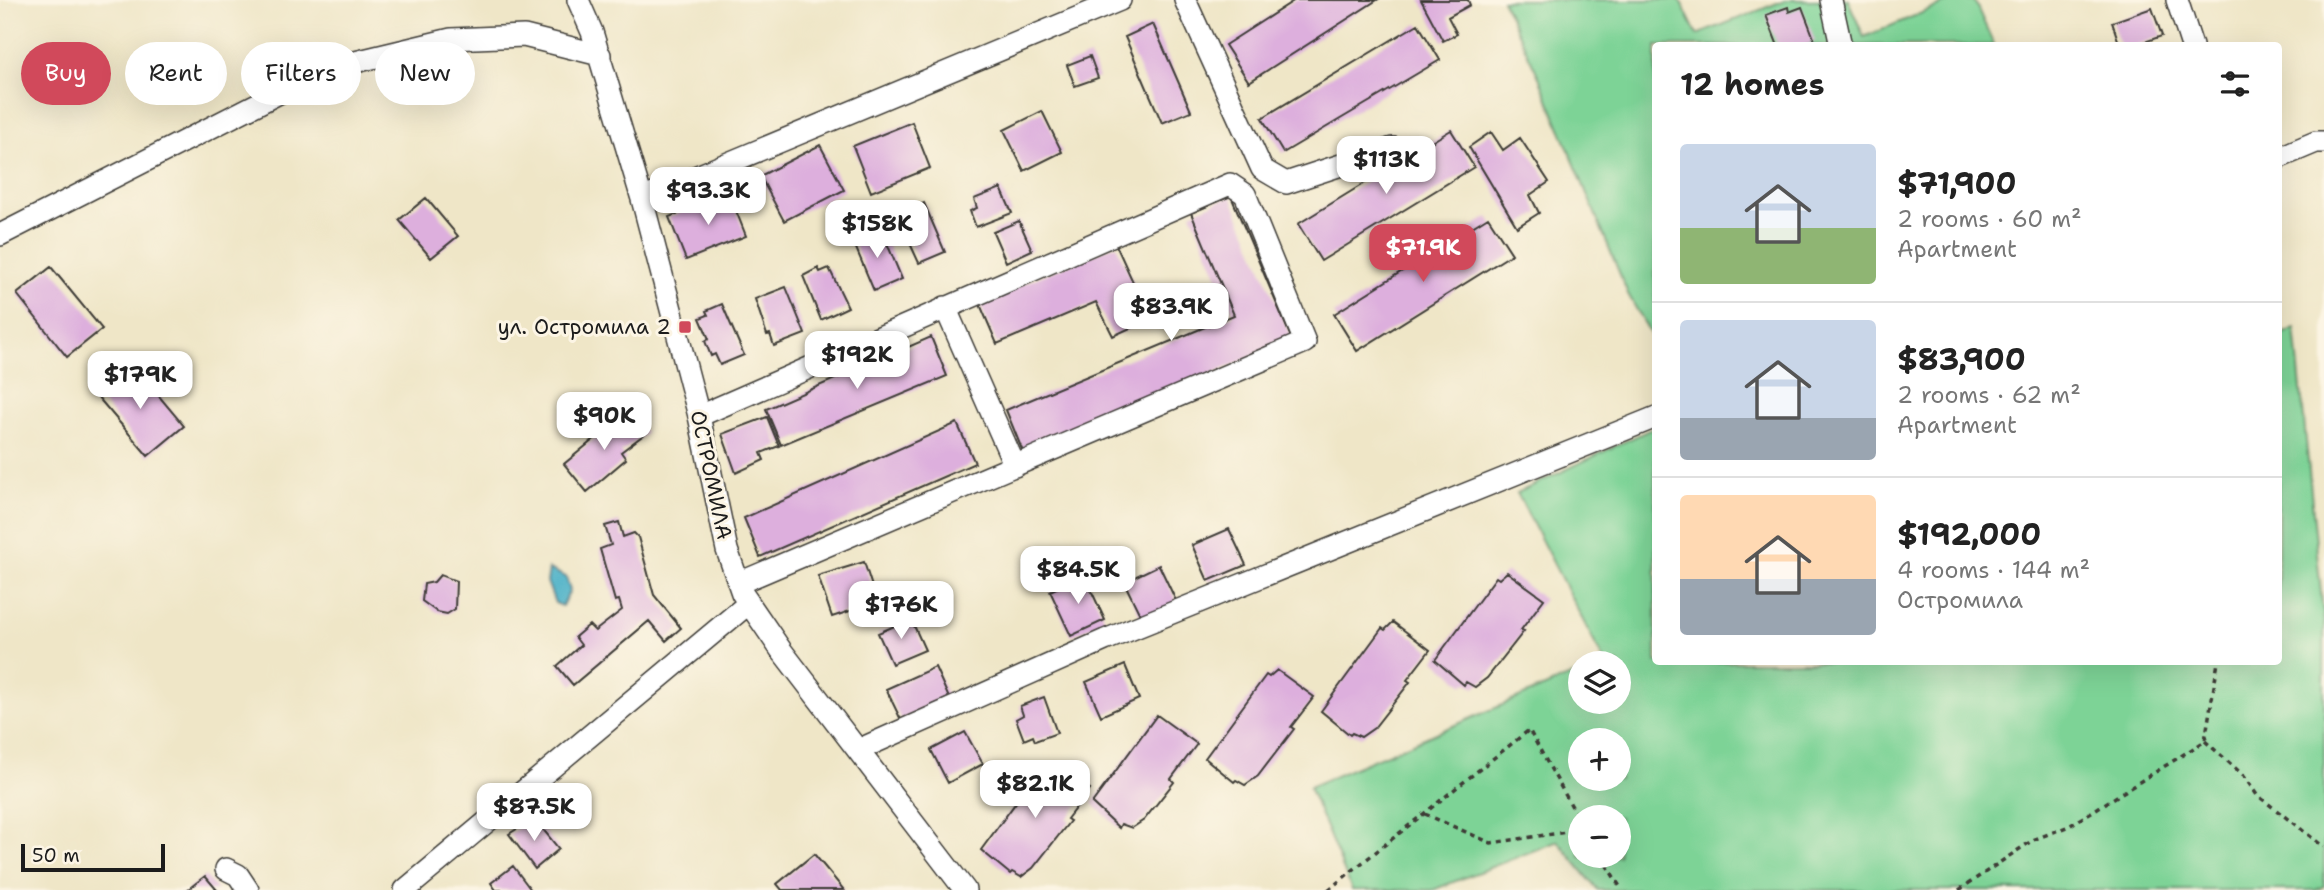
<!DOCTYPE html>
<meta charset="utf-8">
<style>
body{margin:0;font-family:"Shantell Sans",sans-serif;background:#f6f6f6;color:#222;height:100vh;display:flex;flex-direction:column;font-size:26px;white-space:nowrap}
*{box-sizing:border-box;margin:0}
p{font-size:23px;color:#767676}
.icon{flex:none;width:38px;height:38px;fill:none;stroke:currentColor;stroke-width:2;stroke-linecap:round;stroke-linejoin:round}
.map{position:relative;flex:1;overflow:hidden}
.drawer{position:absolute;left:1652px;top:42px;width:630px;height:623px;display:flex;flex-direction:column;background:#fff;border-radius:7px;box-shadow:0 7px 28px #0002}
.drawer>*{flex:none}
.top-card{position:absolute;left:21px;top:42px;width:665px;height:63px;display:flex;gap:14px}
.tools{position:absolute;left:1568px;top:651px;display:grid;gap:14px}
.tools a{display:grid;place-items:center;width:63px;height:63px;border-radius:50%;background:#fff;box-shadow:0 7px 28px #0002;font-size:35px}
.scale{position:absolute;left:21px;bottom:18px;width:144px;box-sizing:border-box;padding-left:7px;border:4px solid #1c1c1c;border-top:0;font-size:19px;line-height:24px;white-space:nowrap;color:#1c1c1c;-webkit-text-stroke:5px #fcf5e5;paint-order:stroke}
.price{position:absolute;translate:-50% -60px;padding:0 16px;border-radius:14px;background:#fff;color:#222;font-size:23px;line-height:46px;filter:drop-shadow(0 2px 4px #0008)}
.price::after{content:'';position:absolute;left:50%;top:42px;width:21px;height:16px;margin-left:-10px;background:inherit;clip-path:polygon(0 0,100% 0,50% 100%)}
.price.active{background:#d1495b;color:#fff}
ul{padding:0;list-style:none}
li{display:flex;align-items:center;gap:21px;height:175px;padding:0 28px}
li+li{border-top:2px solid #e0e0e0}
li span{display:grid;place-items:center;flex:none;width:196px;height:140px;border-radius:7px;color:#555}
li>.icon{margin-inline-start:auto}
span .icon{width:84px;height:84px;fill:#fffc;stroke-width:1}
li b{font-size:30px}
h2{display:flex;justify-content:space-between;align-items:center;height:84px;padding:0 28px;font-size:30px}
.tag{padding:0 24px;border-radius:32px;background:#fff;box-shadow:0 7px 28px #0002;font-size:24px;line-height:63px}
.tag.active{background:#d1495b;color:#fff}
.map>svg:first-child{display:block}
.green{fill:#7dd396;stroke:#4c7859;stroke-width:2;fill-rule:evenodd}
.water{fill:#48b0c7;stroke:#326672;stroke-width:2}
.building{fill:#ddafdd}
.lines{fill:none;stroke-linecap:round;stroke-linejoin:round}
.minor-casing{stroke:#3c3a36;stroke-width:24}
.path{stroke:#3c3a36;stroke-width:3.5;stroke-dasharray:5 5;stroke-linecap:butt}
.minor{stroke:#fff;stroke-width:21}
.poi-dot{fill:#d1495b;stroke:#fcf5e5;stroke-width:2.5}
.labels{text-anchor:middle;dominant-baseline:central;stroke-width:6;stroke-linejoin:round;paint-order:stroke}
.poi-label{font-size:21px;fill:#1c1c1c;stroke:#fcf5e5;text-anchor:end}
.street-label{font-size:21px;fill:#1c1c1c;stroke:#fcf5e5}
</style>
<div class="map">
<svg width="2324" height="890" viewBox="0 0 2324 890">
<rect width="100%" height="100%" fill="#fcf5e5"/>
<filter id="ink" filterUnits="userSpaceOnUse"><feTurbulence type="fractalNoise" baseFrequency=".0143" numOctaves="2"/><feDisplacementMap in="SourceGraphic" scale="14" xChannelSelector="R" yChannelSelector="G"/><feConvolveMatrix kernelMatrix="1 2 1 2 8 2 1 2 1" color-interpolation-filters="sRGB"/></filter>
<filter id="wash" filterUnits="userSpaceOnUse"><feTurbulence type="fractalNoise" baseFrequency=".00686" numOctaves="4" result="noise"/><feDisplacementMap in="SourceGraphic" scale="28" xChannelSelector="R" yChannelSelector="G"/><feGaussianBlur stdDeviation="1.57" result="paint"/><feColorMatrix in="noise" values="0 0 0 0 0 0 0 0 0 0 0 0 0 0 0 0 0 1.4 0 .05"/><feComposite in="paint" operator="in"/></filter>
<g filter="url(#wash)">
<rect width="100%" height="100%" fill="#efe6c7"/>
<path class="green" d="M1502,0H1680L1697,35L1785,0H1848L1864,37L1953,0H1974L1994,45L1656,46L1655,342L1628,294L1539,77Z
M2295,328L2324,624V886L2316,890H1598L1558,841L1433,890H1352L1309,787L1580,672V702H1619V663H1600L1604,661L1517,493L1655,427L1656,662H2278V336ZM1580,740H1619V779H1580ZM1580,817H1619V856H1580Z"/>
<path class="water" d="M549,569L566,577L570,590L562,606L555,603L547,582Z"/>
<g id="blocks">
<path class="building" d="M1295,0H1377L1249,82L1225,45Z
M1421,0H1468L1470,5L1448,17L1457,34L1443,41Z
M1788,7L1789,12L1802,7L1815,41L1804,46H1778L1766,15Z
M2152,8L2162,36L2133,46H2120L2112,22Z
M1153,24L1191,111L1162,123L1125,37Z
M1418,24L1440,60L1283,153L1262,118Z
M1090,56L1098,78L1075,86L1067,65Z
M1042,111L1062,152L1024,171L1004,130Z
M912,122L930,168L871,192L853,146Z
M1451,130L1474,167L1321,261L1298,224Z
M1491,132L1503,150L1520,138L1549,182L1530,195L1539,213L1517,227L1469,147Z
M820,145L844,190L784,221L760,176Z
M1001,188L1012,213L976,227L970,211L977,208L974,199Z
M729,193L746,236L686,260L669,217Z
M1231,196L1292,340L1023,452L1006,410L1234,315L1191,213Z
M426,198L458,236L431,258L399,220Z
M924,203L945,252L919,263L897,215Z
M1488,217L1512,254L1357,351L1334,314Z
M1019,221L1032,250L1006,262L993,232Z
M881,229L902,279L874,291L853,241Z
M1116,245L1150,319L1113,336L1096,302L997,344L979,302Z
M51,267L102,329L67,357L17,294Z
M818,268L820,272L829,268L848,307L821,320L803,276Z
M786,287L805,334L774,346L770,334L767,335L755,299Z
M722,304L744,355L720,365L715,354L711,356L705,341L709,339L700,318L708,315L706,311Z
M931,337L947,376L781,445L766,409Z
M133,365L184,426L148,456L97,396Z
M618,414L628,426L635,420L646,433L621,452L626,459L587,492L564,464L599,435L597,432Z
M767,417L779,446L761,453L764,460L736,473L722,434Z
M957,423L975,463L760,557L744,518Z
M619,522L623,537L634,533L638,537L654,595L681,628L666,641L649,621L573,685L557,666L581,645L575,637L589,625L595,631L622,610L619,600L615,601L600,549L611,545L605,526Z
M1229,529L1246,565L1208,581L1192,545Z
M864,562L877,602L832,617L818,576Z
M1159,565L1178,605L1143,621L1124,582Z
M1507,572L1544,599L1521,630L1524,631L1487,678L1475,687L1466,682L1464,685L1435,660L1496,577L1499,579Z
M440,575L456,581L455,609L447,614L437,612L422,601L424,584L434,582Z
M1084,575L1105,620L1071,636L1050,591Z
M911,619L925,650L892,664L878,633Z
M1393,622L1430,650L1407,680L1410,682L1374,728L1361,737L1352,733L1350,735L1321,711L1382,628L1385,630Z
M1125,665L1139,699L1101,716L1086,682Z
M935,667L949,698L901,720L886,689Z
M1277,670L1314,697L1291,727L1294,729L1258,776L1245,785L1236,780L1234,782L1205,758L1266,675L1269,677Z
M1044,697L1057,733L1035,741L1033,736L1024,740L1016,719L1023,715L1020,706Z
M1157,715L1197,744L1171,779L1174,782L1144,820L1132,828L1121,824L1119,828L1092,803Z
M965,732L983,764L948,783L931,750Z
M1053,762L1090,789L1067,819L1070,821L1033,868L1021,877L1012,872L1010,874L981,850L1042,767L1045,769Z
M534,818L559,849L535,869L509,834Z
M814,854L844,890H782L777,884Z
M513,866L531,890H496L491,883Z
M205,876L217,890H187Z"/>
</g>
</g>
<g filter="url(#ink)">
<use href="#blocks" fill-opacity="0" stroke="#3c3a36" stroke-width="2"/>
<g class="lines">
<defs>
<path id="minor" d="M578,0L592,32L642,199L699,416L727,550L742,593L781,650L965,890
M1185,0L1262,169L1286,183L1393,148
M1831,0L1841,46
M2177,0L2192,46
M2278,158L2316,142H2324
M642,199L1120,0
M0,235L326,69L451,39L524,36L600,55
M945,307L1015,466
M699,416L1230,184L1245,194L1305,342L739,583
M858,750L1105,640L1656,417
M226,869L238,875L248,890
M405,890L749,603"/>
</defs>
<use href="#minor" class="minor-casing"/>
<path class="path" d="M2205,741L2243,775L2257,795L2324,847
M1425,814L1491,843L1580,830
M1601,856L1622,890
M1328,890L1529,730L1580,821
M1959,890L2033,840L2069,826L2205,741L2218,662"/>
<use href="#minor" class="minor"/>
</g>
</g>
<rect class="poi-dot" x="678" y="320" width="14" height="14" rx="3.5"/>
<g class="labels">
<g class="poi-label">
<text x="671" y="327">ул. Остромила 2</text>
</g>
<g class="street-label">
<text transform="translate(711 475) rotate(78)">ОСТРОМИЛА</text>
</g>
</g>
</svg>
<div class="tools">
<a><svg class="icon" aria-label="layers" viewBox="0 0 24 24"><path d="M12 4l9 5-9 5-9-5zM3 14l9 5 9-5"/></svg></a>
<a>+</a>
<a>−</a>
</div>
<div class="scale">50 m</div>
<b class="price" style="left:1386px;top:196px">$113K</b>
<b class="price" style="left:708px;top:227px">$93.3K</b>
<b class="price" style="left:877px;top:260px">$158K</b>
<b class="price active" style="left:1423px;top:284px">$71.9K</b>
<b class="price" style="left:1171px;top:343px">$83.9K</b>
<b class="price" style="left:857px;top:391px">$192K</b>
<b class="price" style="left:140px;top:411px">$179K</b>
<b class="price" style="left:604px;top:452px">$90K</b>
<b class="price" style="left:1078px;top:606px">$84.5K</b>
<b class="price" style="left:901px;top:641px">$176K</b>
<b class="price" style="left:1035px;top:820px">$82.1K</b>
<b class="price" style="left:534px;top:843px">$87.5K</b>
<div class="top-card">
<a class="tag active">Buy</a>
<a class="tag">Rent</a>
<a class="tag">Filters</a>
<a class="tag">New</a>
</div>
<section class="drawer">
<h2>12 homes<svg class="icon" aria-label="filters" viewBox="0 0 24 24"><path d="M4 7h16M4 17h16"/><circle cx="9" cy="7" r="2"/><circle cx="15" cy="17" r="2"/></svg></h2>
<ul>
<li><span style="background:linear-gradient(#c9d6e8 60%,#8fb573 0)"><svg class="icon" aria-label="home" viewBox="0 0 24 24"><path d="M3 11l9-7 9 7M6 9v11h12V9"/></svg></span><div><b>$71,900</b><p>2 rooms · 60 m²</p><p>Apartment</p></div></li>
<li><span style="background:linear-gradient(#c9d6e8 70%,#9aa5b1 0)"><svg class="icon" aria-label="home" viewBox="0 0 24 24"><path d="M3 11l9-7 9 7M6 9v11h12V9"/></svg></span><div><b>$83,900</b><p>2 rooms · 62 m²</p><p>Apartment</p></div></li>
<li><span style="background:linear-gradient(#ffd9b3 60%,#9aa5b1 0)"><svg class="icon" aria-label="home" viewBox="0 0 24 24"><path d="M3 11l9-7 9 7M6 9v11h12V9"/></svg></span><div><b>$192,000</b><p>4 rooms · 144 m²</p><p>Остромила</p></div></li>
</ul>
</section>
</div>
